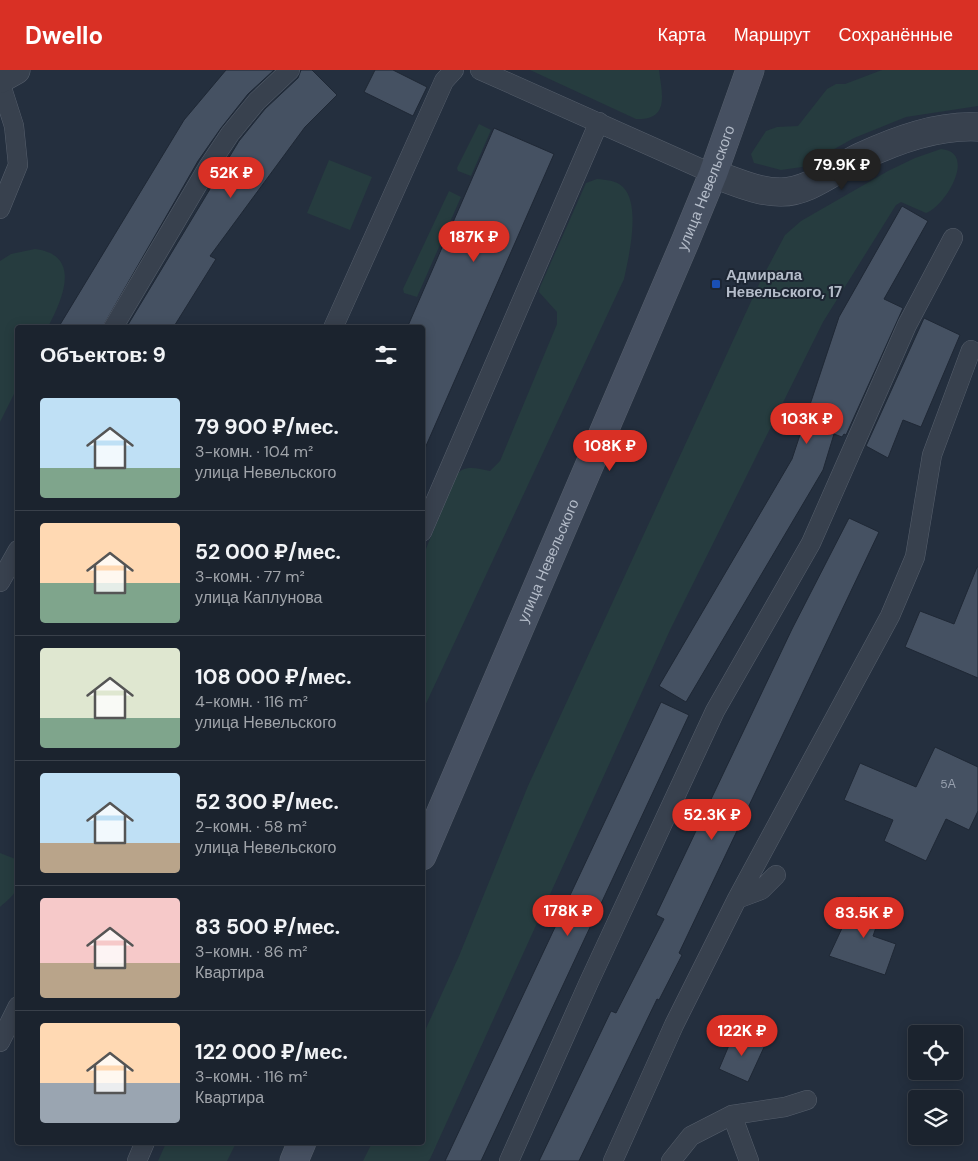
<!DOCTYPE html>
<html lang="ru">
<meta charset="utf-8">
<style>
body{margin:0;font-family:"DM Sans",sans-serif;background:#242b36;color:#f1f3f6;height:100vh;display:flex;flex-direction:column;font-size:19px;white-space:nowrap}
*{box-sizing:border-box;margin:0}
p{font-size:16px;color:#a0a4aa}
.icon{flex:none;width:28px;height:28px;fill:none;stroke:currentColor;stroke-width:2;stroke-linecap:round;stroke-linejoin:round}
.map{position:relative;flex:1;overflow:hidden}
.panel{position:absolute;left:15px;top:255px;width:410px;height:820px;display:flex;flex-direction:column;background:#1b232e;border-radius:5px;box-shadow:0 2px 12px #0003,0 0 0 1px #39404a}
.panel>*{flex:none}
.controls{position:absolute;left:908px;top:955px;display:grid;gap:10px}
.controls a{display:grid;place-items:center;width:55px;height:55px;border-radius:5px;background:#1b232e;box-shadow:0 2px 12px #0003,0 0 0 1px #39404a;font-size:25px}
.price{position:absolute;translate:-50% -42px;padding:0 11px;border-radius:18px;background:#d93025;color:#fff;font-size:16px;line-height:32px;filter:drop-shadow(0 1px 2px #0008)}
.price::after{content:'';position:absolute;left:50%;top:30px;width:15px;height:11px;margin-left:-8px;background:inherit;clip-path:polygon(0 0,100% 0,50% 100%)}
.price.on{background:#222;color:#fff}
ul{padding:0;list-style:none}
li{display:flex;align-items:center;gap:15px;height:125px;padding:0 25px}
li+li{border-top:1px solid #39404a}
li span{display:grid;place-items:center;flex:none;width:140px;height:100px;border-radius:5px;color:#555}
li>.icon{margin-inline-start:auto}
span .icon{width:60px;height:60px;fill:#fffc;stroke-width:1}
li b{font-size:21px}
h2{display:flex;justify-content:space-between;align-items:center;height:60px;padding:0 25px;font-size:21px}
header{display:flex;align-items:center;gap:30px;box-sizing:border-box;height:70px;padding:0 25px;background:#d93025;color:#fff}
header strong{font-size:24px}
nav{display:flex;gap:28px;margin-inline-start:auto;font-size:18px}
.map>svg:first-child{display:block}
.green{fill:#263c3f}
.building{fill:#455162;stroke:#1f2835}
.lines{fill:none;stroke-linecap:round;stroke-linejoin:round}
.service-casing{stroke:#565f6c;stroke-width:20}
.minor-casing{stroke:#565f6c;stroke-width:29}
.tertiary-casing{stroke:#565f6c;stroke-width:29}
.secondary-casing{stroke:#565f6c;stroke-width:29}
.service{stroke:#38414e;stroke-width:19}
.minor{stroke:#38414e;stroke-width:28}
.tertiary{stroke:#38414e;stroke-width:28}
.secondary{stroke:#465061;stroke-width:28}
.transit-dot{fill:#1a4fb4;stroke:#1d2633;stroke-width:2}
.labels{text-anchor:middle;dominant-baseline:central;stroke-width:4;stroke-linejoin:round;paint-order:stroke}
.number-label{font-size:12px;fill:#98a1af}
.street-label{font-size:15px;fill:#b4bcc9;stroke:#1d2633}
.poi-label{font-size:15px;font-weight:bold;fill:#b4bcc9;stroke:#1d2633;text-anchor:start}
</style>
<header>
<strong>Dwello</strong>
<nav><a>Карта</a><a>Маршрут</a><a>Сохранённые</a></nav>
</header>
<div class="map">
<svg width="978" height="1091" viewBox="0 0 978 1091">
<rect width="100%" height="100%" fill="#242f3e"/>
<path class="green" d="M530,0H659C662,24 670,50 636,49Z
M882,0H978V36L906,47L854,68L802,97L781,100L754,93L751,84L766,61L777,57L798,56L827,19L836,14H845Z
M479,54L491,60L471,106L458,101L457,98Z
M941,79C978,82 945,137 926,143L901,132L896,135L823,252L670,560L430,1089L428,1091H363L372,1073L422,1072L423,965L459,886L528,716L760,212L785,165L801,151L888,101L915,88Z
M329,90L372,107L350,160L307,143Z
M597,109C606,110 616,110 623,117C641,135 629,186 624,209L423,640V486L457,404C466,394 478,399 490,401L500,391L557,254V242L539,222L540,217L586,113Z
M449,121L461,127L417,227L404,223L403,219Z
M35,179C83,185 62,230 48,257L18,258L17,318L0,352V191L11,184Z
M0,783L18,790C18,817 22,819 0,837Z
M166,1073V1072L236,1073L227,1091H158Z"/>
<path class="building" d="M226,0H274L248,24L221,58L198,91L102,258H58L184,50Z
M301,0H312L337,25L305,57L210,186L216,189L173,258H126L239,71L265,39L298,8Z
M375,0H393L427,17L413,46L364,22Z
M494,58L554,84L422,385V258H407Z
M902,136L928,151L884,229L903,238L846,365L844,364L842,367L834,364L823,400L686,632L659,616L792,389L839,247Z
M924,248L960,265L921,357L903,350L888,388L866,376Z
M849,448L879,462L679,883L682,885L659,930L657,929L579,1091H539L611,941L616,943L664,849L656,845L792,559Z
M977,497H978V608L905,577L920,541L954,554Z
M661,632L689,645L481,1091H445Z
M935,677L978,697V741L969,760L946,749L926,791L884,771L893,750L844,730L860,693L916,717Z
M857,826L884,835L873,866L896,874L885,905L829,886Z
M735,961L765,975L748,1012L719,999Z"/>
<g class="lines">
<defs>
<path id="service" d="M480,0L713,104
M0,12L14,56L18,95L0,139
M113,258L208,97L230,64L257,31L290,0
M333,258L444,11L454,0
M422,462L599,52
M0,512L18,480
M737,829L761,820L776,805
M0,972L18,936
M732,1045L749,1091
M137,1091L145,1072
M509,1091L589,912L715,641L811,473L907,255L953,168
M613,1091L674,955L737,829L890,546L915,487L932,385L971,280
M671,1091L691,1066L732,1045L785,1037L807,1030"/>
<path id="minor" d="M713,104C735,111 756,122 780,122C808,123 835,99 860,87C897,70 937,55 978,57"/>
<path id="tertiary" d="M0,9L16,0"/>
<g id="secondary">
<path id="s1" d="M422,786L685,172L713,104L750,0"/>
<path d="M294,1091L302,1072"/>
</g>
</defs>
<use href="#service" class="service-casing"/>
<use href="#minor" class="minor-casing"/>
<use href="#tertiary" class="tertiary-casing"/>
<use href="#secondary" class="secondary-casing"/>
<use href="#service" class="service"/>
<use href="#minor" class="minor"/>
<use href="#tertiary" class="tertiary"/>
<use href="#secondary" class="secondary"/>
</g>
<rect class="transit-dot" x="711" y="209" width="10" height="10" rx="2.5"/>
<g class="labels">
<g class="number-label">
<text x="948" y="714">5А</text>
</g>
<g class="street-label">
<text stroke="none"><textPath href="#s1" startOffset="726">улица Невельского</textPath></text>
<text stroke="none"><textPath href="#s1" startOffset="321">улица Невельского</textPath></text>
</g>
<g class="poi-label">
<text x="726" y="205">Адмирала<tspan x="726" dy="17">Невельского, 17</tspan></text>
</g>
</g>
</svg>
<div class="controls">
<a><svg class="icon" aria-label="locate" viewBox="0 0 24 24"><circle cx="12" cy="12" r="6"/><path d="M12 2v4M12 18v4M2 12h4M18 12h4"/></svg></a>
<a><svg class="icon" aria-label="layers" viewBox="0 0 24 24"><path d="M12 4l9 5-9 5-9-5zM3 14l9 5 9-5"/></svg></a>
</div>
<b class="price on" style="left:842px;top:121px">79.9K ₽</b>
<b class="price" style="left:231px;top:129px">52K ₽</b>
<b class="price" style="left:474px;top:193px">187K ₽</b>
<b class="price" style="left:807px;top:375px">103K ₽</b>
<b class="price" style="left:610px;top:402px">108K ₽</b>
<b class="price" style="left:712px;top:771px">52.3K ₽</b>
<b class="price" style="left:568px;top:867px">178K ₽</b>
<b class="price" style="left:864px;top:869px">83.5K ₽</b>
<b class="price" style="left:742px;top:987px">122K ₽</b>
<section class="panel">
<h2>Объектов: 9<svg class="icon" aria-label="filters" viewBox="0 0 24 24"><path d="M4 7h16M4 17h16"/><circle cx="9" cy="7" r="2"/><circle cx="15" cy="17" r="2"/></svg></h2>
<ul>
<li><span style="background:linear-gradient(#bfe0f5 70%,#7fa58c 0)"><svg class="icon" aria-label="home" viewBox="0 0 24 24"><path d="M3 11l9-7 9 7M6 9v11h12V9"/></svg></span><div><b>79 900 ₽/мес.</b><p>3-комн. · 104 m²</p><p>улица Невельского</p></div></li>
<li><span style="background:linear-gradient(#ffd9b3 60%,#7fa58c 0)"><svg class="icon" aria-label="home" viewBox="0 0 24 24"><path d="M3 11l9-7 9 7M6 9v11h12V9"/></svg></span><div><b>52 000 ₽/мес.</b><p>3-комн. · 77 m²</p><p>улица Каплунова</p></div></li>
<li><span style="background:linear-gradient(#dfe7d0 70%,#7fa58c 0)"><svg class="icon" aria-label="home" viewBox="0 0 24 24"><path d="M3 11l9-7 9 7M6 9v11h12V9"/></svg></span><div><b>108 000 ₽/мес.</b><p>4-комн. · 116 m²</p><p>улица Невельского</p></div></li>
<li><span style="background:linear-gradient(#bfe0f5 70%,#b9a48a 0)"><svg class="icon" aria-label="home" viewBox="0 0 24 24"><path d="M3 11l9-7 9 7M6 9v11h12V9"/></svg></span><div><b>52 300 ₽/мес.</b><p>2-комн. · 58 m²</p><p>улица Невельского</p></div></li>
<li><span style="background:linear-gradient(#f6c9c9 65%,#b9a48a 0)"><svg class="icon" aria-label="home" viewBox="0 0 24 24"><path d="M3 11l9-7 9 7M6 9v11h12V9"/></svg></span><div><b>83 500 ₽/мес.</b><p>3-комн. · 86 m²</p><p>Квартира</p></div></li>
<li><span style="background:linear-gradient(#ffd9b3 60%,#9aa5b1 0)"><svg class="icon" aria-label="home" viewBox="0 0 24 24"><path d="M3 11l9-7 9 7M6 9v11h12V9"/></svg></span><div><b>122 000 ₽/мес.</b><p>3-комн. · 116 m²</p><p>Квартира</p></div></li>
</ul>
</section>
</div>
